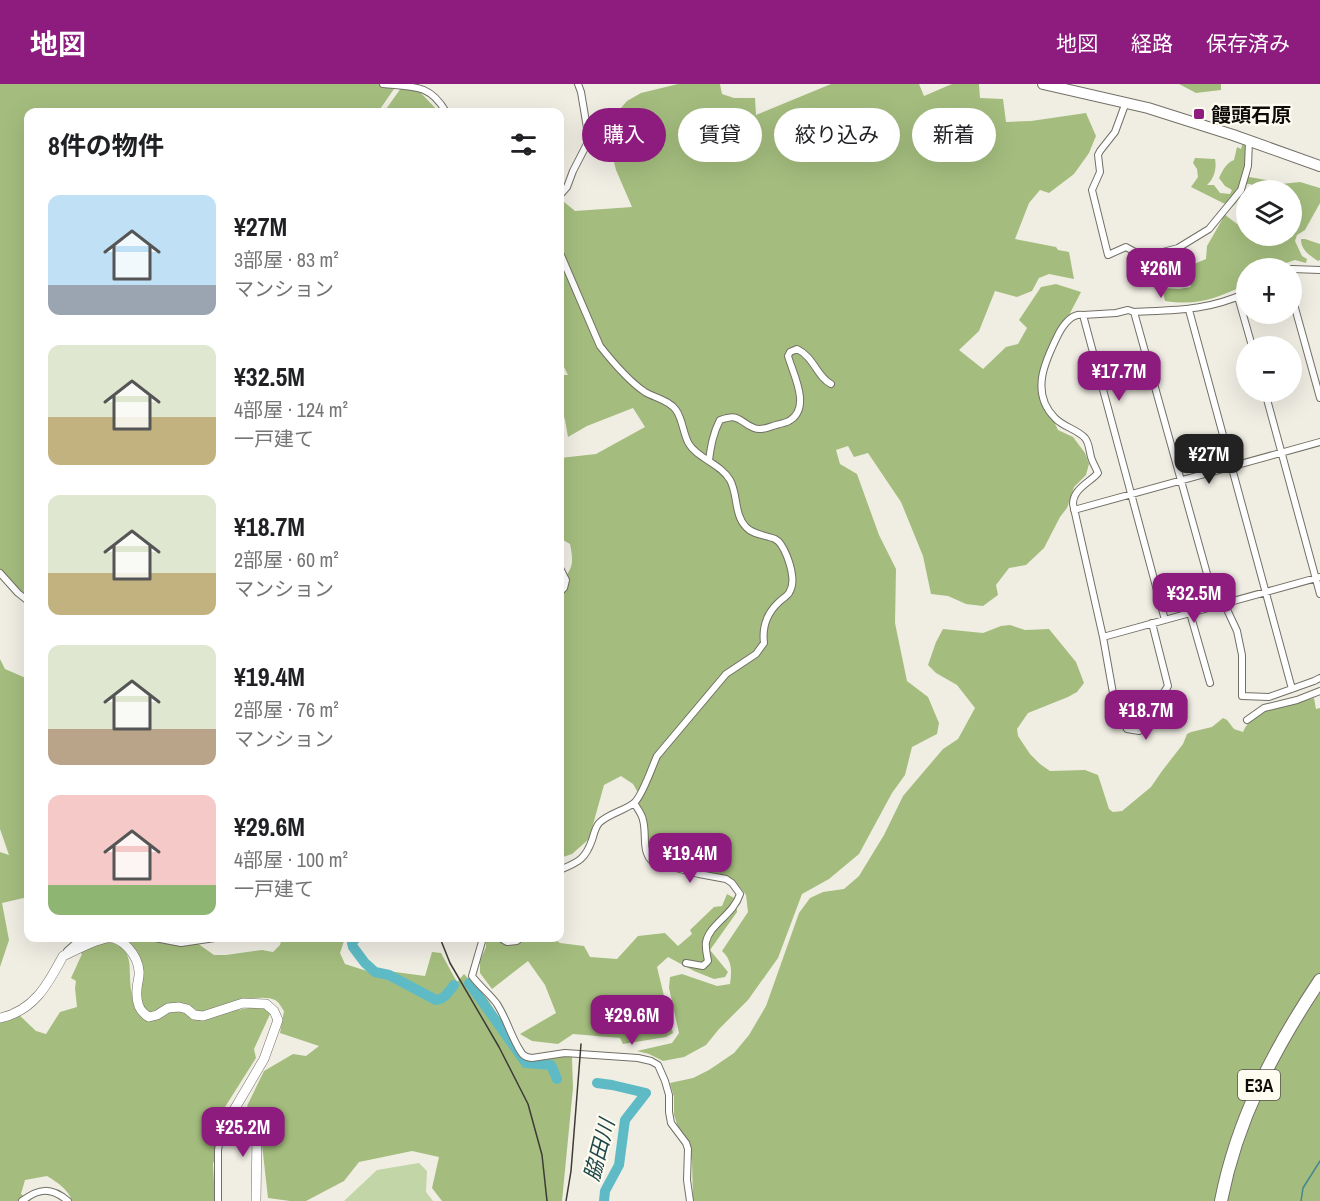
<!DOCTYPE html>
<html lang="ja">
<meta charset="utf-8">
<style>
body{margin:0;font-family:"Archivo Narrow","Noto Sans JP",sans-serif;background:#f6f6f6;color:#202124;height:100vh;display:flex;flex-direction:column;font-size:22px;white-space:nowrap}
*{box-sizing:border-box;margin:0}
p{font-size:20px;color:#757577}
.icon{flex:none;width:33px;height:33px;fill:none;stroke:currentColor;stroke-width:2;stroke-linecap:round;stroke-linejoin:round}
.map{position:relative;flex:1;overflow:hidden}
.details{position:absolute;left:24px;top:24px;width:540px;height:834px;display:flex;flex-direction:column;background:#fff;border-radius:12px;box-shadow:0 6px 24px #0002}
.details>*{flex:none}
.top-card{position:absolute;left:582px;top:24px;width:570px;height:54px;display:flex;gap:12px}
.controls{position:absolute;left:1236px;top:96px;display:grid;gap:12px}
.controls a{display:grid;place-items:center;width:66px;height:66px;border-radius:50%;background:#fff;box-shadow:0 6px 24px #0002;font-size:30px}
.price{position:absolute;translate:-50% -51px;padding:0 14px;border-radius:12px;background:#8e1c7e;color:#fff;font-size:20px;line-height:39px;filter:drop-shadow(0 2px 3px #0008)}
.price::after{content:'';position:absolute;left:50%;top:36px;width:18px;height:14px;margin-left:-9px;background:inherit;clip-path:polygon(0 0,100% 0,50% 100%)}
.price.selected{background:#222;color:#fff}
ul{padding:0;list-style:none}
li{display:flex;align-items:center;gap:18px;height:150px;padding:0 24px}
li span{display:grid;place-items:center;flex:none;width:168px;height:120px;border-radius:12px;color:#555}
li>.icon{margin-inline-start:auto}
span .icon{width:72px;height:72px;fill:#fffc;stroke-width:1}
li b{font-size:26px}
h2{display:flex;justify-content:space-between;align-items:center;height:72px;padding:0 24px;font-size:26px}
.pill{padding:0 21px;border-radius:27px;background:#fff;box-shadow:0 6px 24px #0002;font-size:21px;line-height:54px}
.pill.selected{background:#8e1c7e;color:#fff}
header{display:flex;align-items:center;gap:36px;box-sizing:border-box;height:84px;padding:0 30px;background:#8e1c7e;color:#fff}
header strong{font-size:28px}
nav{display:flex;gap:33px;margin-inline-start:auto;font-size:21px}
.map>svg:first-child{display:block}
.green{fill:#c2d5a6}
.forest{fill:#a4bd7e}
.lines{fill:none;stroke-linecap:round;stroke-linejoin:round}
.stream{stroke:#46868d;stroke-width:1.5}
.river{stroke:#5ebbc5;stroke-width:10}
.street-casing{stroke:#727066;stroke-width:8}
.secondary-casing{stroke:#727066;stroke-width:10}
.primary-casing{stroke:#727066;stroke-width:12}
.highway-casing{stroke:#727066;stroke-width:14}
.street{stroke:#fff;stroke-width:6}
.secondary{stroke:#fff;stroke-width:9}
.primary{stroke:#fff;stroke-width:10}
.highway{stroke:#fff;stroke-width:12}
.rail{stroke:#3c3b36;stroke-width:1.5}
.poi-dot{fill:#8e1c7e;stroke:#fefbf0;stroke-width:2}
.labels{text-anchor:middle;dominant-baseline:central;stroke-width:4.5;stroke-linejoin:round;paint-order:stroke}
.shield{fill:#fefbf0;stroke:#55544e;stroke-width:1.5}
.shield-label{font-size:18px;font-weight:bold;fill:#0d0c09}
.poi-label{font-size:20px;font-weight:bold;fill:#0d0c09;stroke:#fefbf0;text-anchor:start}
.water-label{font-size:21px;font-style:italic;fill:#1b464a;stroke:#fefbf0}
</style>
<header>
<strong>地図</strong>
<nav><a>地図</a><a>経路</a><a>保存済み</a></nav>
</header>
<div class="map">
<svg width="1320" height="1117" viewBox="0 0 1320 1117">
<rect width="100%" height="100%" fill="#f0eee3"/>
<path class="green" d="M419,1079L427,1087L426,1108L433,1117H344L377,1086Z"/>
<path class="forest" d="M0,0H383L394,5L378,28H28V514L0,490Z
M678,0H720L722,10L734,14H755L756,31L831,0H919L924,12L952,0H979L980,14L1003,15L1006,38L1031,37L1086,29L1096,52L1089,69L1074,90L1049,109L1040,106L1029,119L1015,155L1056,163L1058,166L1069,168L1074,195L1049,190L1039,194L1032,207L1017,213L995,207L979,247L959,266L983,285L1006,263L1018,260L1027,244L1019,236L1041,203L1056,200L1081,208C1068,234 1045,272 1044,301C1043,317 1052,332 1058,346L1073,353L1085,369L1089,380L1086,391L1074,403L1067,424L1060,433L1044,464L1026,481L1009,484L996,501L998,511L983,522L966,520L948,512L931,510L923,472L901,418L868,369L854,373L848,362L836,366L840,380L857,390L879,451L896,485L895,539L907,597L928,613L939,639L937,650L912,663L905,691L892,709L859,770L829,795L802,810L778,874L748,916L719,945L706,961L684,973L663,977L649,970L637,967L672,959L679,949L669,904L670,893L682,890L717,902L730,900C732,887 732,876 722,867L748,828L746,811L735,797L645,771L637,707L633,700L621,692L604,701L589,755L572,770L560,774V499C573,484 574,480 570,460L561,455L560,450V374L596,370L645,343L633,324L587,342L568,353L565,336L560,319V291H568L560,275V118L563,117L575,127L632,123L616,86L605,42L627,17L641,9Z
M1179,0H1221V6L1196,9Z
M401,4L420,8L439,28H384Z
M1242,61L1250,62L1251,74L1249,93L1272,97L1275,106H1254L1251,100H1247L1236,119L1233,122L1223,119L1191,103L1198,93L1197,85L1193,79L1195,74L1215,75C1217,84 1214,95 1207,101H1214L1220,109L1230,110L1232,106L1225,102L1219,94C1223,86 1226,79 1234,76L1237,63L1241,65Z
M1300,98L1320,104V119L1305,146L1297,151L1295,157L1302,172L1307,175L1306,179L1295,176L1283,180L1275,184H1246V201C1216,214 1199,222 1165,217L1162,204L1179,205L1191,203L1182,185L1206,175L1207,162L1222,136L1224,130L1241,143L1246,141V152H1292V132L1296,131L1300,117L1292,111V106H1277L1276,102L1281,100Z
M1301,155H1305L1320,160V176L1318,177C1309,171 1301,166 1301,155Z
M1010,541L1025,546L1049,545L1076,578L1084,599L1077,608L1068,613L1028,629L1017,645L1018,652L1030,670L1040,680L1050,687L1085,686L1098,691L1109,725L1113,728L1122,727L1151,703L1162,687L1183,660L1187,650L1191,648L1212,643L1223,634L1227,636L1234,645L1243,648C1254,622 1289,620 1314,614L1316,625L1320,624V1117H693L692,1077L687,1058L679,1046L674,1031V1013L670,999L693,994L709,986L734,969L749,951L766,922L799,829L810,814L823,808L844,805L859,792L884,751L903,712L943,665L958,655L975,624L957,601L936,589L928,581L936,558L943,545L983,549L1001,542Z
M0,575L5,585L28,595V813L2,819L9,856L0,883V768L9,771L0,745Z
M727,810L736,815L737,828L710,866L728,888L725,893L714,895L694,887L668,873L657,883L673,949L666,953L623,960L620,954L573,950L558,960L532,957L520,950L556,929L545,901L528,877L492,905L480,889V877L486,863V854H553L560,859L584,862L590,873L617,875L638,852L665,849L678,862L692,850L690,846L714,823L722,822Z
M117,854H151L158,857L181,862L197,859L214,871H226L262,866L273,868L280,861L282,854H347L344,857L340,869L345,880L367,887H388L425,892L432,868L441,869L457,898L464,890L488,916L522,970L572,973L573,1004L562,1117H442L432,1104L439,1073L412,1067L359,1078L344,1097L306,1117H290L268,1114L259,1034L247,1022L264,987L293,970L306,972L319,962L280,949L284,927C281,923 279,918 275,916C258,908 218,923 200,928L185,920L154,928L147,929L142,924L141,911L143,888Z
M105,857C139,864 126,885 132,910C135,918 142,927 147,934L170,926H181L191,932L231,927L255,923L266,922L271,928L254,965L256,974L218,1034L220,1058L213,1080L215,1117H72C68,1105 58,1099 47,1092L25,1096L21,1110L31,1117H0V934L16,928L36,947L46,950L60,928L77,923L75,904L76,897L71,894L82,870L78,867Z"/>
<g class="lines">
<path class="stream" d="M1301,1117L1303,1104L1320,1077"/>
<path class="river" d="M356,854L352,859L353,863L365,879L375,888L389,891L436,916C445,915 449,907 454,901
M469,899L526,979L551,981L557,995
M597,999L612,1001L646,1009L625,1036L619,1081L605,1107L604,1117"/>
<defs>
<path id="street" d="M383,0C414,3 430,0 446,28
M1126,18L1115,48L1100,67L1098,71L1100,88L1092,106L1108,171L1126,163L1144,173L1178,164L1209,145L1241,106L1248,82L1249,57
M560,111L567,103L573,87L589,56L581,8L578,0
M560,169L600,262C611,276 630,298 645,308C655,314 669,316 676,326C683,336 683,350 689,360C697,374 721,380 730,396C738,410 734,431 746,443C753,451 766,451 775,455C784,459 791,482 792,491C793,497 792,504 789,509C787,512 782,515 779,518C767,529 762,543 764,559L756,570L726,590L657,672C652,683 643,710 635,718C627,726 609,729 599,739C595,744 594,750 592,756C585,776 578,778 560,786
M1292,185L1320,186
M1246,209C1207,227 1175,226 1134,228L1128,226L1116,229L1083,231C1072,229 1064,240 1059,249C1046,275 1029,308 1055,334C1063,343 1077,345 1085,354C1090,360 1089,369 1092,376C1094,381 1096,384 1098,389C1089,399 1073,405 1073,420L1103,553L1320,493
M1238,213L1252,262
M1292,213L1320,314
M1189,226L1292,605
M1134,228L1216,522
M1083,231L1165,536
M1265,308L1320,510
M709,376C711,362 713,349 720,336C741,329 737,337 754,344C761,347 769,343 776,341C780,340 785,339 789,337C812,324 793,290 788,272L790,268L797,265C814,273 817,293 831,300
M1074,426L1320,358
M560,484L566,496L564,504L560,508
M0,489L18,509L28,517
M1224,519L1237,547L1242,571V612L1269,613L1314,597L1320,594
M1190,529L1210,599
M1103,553L1116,626L1127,645L1139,647L1168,602L1152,539
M1247,636L1264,624L1297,616L1320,607
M634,719C637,724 642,730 643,736C647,750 641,768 653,778L699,790L726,795L732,799L740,810C734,830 709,841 706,858C705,864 707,871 708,877L703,882L686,879
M155,854L181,859L215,854
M483,854L472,892C479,902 490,910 497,920C506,934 510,949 518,963C522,970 523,973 532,974L565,969L638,974L651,977L658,981L665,997L669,1011V1028L671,1039L686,1059L688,1065L687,1096L690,1117
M500,854L507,858L517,857L520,854
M67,867L76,859L85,854
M22,1117C39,1104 51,1103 68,1117
M218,1117V1066L220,1055L231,1031"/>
<path id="secondary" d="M0,934C34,927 48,900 63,872C76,866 92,857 106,854C122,851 138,872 139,887C140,893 137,899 137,905C136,917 138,927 149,933L157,931L168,924L179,923L187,925L194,931L203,932L243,919L266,920L274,927L278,936L264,975L231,1031L256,1045L257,1049L256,1117"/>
<path id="primary" d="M1043,0L1148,24L1233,51L1320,82"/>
<path id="highway" d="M1221,1117C1237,1035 1274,965 1320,896"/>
</defs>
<use href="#street" class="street-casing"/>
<use href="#secondary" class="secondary-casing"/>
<use href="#primary" class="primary-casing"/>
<use href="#highway" class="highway-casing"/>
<use href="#street" class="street"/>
<use href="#secondary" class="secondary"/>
<use href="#primary" class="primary"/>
<use href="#highway" class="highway"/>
<path class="rail" d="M440,854L450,879L499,963L528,1020L542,1071L547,1117
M566,1117L571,1087L581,960"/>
</g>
<rect class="poi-dot" x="1193" y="24" width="12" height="12" rx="3"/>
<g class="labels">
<rect class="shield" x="1238" y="986" width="42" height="30" rx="4.5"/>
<g class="shield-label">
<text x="1259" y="1001">E3A</text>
</g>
<g class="poi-label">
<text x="1211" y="30">饅頭石原</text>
</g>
<g class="water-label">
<text transform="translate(599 1066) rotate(-75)">脇田川</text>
</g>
</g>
</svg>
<div class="controls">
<a><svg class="icon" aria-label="layers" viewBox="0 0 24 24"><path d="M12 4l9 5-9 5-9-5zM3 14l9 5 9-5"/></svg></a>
<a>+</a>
<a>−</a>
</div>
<b class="price" style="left:1161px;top:215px">¥26M</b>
<b class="price" style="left:1119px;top:318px">¥17.7M</b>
<b class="price selected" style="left:1209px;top:401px">¥27M</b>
<b class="price" style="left:1194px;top:540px">¥32.5M</b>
<b class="price" style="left:1146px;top:657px">¥18.7M</b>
<b class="price" style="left:690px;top:800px">¥19.4M</b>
<b class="price" style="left:632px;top:962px">¥29.6M</b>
<b class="price" style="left:243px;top:1074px">¥25.2M</b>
<div class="top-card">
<a class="pill selected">購入</a>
<a class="pill">賃貸</a>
<a class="pill">絞り込み</a>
<a class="pill">新着</a>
</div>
<section class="details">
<h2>8件の物件<svg class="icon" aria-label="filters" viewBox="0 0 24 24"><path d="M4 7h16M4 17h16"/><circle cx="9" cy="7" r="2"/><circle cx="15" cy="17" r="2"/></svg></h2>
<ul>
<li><span style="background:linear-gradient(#bfe0f5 75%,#9aa5b1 0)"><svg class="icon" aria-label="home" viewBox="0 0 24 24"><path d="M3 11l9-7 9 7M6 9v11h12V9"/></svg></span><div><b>¥27M</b><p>3部屋 · 83 m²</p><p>マンション</p></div></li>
<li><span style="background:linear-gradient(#dfe7d0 60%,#c2b280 0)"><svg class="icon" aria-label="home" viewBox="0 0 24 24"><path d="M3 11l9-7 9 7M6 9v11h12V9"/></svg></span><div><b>¥32.5M</b><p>4部屋 · 124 m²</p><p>一戸建て</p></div></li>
<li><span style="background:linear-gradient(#dfe7d0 65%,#c2b280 0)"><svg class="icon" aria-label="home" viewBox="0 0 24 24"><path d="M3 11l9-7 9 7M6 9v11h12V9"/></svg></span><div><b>¥18.7M</b><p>2部屋 · 60 m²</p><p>マンション</p></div></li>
<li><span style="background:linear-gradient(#dfe7d0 70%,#b9a48a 0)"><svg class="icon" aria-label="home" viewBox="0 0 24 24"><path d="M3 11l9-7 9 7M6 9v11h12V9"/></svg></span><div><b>¥19.4M</b><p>2部屋 · 76 m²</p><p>マンション</p></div></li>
<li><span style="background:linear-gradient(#f6c9c9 75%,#8fb573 0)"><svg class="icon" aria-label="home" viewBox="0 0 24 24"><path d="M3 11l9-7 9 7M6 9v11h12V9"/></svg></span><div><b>¥29.6M</b><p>4部屋 · 100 m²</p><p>一戸建て</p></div></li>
</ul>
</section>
</div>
